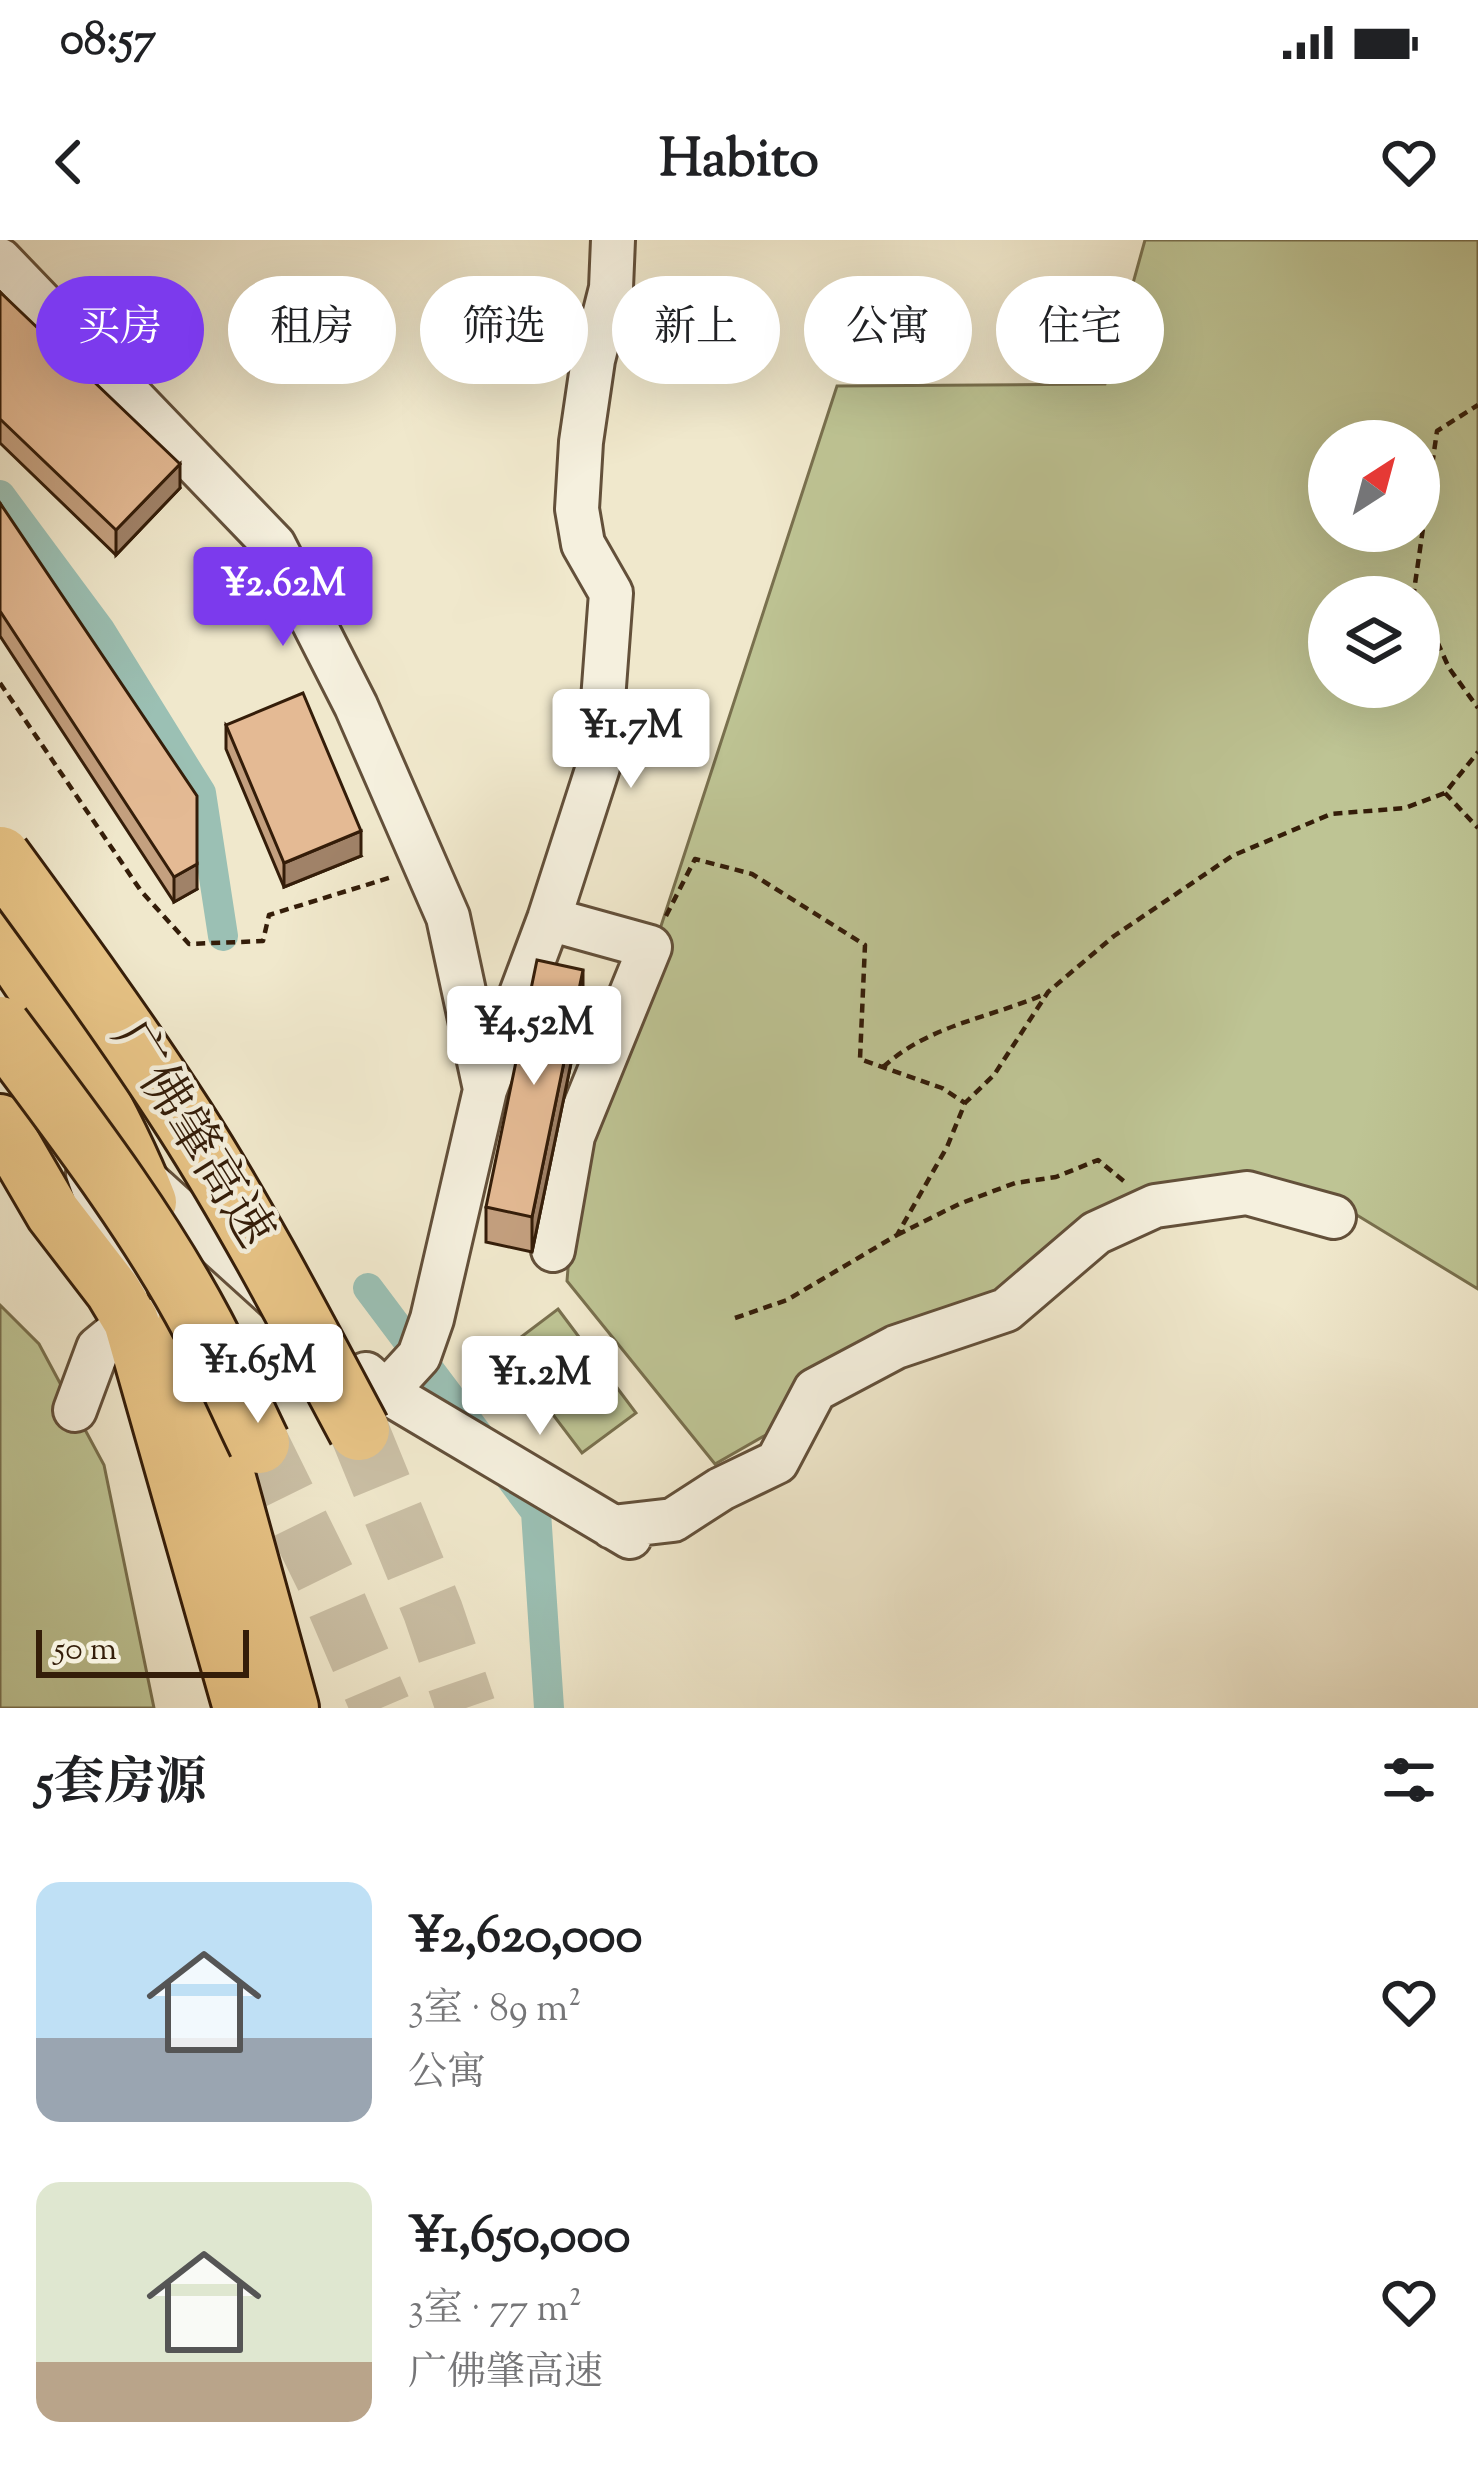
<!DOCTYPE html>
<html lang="zh">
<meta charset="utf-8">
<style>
body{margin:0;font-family:"Sorts Mill Goudy","Noto Serif SC",serif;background:#f2f2f2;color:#202124;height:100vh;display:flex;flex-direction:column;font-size:45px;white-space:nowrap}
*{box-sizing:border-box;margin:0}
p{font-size:39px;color:#757577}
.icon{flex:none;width:66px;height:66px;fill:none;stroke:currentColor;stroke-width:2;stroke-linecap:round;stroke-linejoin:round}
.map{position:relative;height:1468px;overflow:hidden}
.drawer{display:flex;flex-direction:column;background:#fff;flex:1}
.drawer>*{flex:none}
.top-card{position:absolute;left:36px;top:36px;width:1407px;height:108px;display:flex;gap:24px}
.needle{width:78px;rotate:36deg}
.buttons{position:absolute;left:1308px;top:180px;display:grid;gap:24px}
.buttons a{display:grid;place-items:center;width:132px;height:132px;border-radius:50%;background:#fff;box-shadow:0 12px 48px #0002;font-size:60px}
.scale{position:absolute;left:36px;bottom:30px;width:213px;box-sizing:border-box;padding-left:12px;border:6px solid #341d09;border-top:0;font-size:33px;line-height:42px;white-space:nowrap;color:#341d09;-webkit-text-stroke:9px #f5f0de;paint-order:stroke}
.price{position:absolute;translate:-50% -102px;padding:0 27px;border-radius:12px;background:#fff;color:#222;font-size:39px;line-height:78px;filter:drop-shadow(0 3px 6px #0008)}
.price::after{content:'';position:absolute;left:50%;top:72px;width:36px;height:27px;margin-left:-18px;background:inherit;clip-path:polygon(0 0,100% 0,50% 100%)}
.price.current{background:#7c3aed;color:#fff}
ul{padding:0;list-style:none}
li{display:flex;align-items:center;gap:36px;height:300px;padding:0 36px}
li span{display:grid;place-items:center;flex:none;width:336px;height:240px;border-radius:24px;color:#555}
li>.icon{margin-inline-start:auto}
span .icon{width:144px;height:144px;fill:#fffc;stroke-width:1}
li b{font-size:51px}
h2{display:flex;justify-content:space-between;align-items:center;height:144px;padding:0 36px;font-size:51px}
.chip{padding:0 42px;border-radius:54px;background:#fff;box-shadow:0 12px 48px #0002;font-size:42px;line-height:108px}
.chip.current{background:#7c3aed;color:#fff}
.status{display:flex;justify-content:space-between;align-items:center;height:84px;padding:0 60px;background:#fff;direction:ltr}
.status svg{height:33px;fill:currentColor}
header{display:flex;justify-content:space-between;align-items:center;height:156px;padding:0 36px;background:#fff;font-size:54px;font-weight:700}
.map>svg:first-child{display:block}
.green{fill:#bec494;stroke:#79704e;stroke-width:3;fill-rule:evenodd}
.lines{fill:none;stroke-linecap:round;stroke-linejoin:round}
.canal{stroke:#9bc0b4;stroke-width:30}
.highway-tunnel{stroke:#cabfa5;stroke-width:60;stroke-dasharray:60 30;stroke-linecap:butt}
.minor-casing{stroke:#63503a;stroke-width:48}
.major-casing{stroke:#341d09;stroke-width:60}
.path{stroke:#341d09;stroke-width:4.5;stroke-dasharray:9 6;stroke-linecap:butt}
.minor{stroke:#f5f0de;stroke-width:42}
.major{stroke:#e8c486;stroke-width:54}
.highway-bridge-casing{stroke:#341d09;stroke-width:66;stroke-linecap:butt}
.highway-bridge{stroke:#e8c486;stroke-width:60}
.wall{fill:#c4a07f;stroke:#341d09;stroke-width:3}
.shaded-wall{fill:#a08268;stroke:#341d09;stroke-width:3}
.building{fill:#e4ba94;stroke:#341d09;stroke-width:3}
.labels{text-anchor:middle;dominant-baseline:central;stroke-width:9;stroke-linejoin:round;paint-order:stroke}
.street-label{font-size:51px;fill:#341d09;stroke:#f5f0de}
</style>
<div class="status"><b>08:57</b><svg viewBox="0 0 49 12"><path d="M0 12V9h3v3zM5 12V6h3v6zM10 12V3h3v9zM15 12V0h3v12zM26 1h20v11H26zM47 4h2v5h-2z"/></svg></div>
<header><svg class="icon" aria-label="back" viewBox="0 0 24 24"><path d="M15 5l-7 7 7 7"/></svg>Habito<svg class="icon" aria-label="heart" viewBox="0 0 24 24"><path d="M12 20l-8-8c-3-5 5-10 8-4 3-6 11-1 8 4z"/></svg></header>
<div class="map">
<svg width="1478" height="1468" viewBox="0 0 1478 1468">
<rect width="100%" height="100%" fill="#f0e8cc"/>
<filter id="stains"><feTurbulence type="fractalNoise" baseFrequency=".00167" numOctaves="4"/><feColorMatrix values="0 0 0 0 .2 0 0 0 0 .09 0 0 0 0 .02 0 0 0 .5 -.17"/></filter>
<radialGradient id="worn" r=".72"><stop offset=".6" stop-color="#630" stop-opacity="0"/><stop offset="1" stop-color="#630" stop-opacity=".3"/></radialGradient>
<path class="green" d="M1145,0H1478V1049L1324,955L1128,988L715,1224L567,1041L574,953L837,146L1105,144ZM1329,201H1419V291H1329ZM1329,357H1419V447H1329Z
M0,1065L39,1104L104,1225L154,1468H0Z
M558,1069L636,1173L582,1213L504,1110Z"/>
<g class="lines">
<path class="canal" d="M0,255L100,390L201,553L223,696
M368,1048L536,1272L549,1468"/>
<path class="highway-tunnel" d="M359,1190L433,1371L466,1468
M259,1203L326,1339L381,1468"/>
<defs>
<path id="minor" d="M0,20L274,305L356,466L448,677L485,849
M549,679L650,707L573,896L553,1010
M135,925L138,933L277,1059
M88,933L115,1009L127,1063
M366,1134L386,1152L630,1297
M386,1152L419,1116L432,1079L485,850L549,679L598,527L611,353L583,304L577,269L581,202L593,120L611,48L613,0
M75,1170L98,1108L131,1081H159
M612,1287L673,1280L721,1249L777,1222L815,1150L896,1107L1006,1070L1096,993L1155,966L1247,953L1334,977"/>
<path id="major" d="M0,698C53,769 117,880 149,962
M0,882L53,973L113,1051L131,1081L241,1468
M185,1082L291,1468"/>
</defs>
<use href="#minor" class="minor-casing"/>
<use href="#major" class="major-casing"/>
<path class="path" d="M1417,357L1414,351L1437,191L1478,165
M1419,361L1449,428L1478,468
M0,443L141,651L189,704L263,701L269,675L392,637
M1445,553L1478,588
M666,676L695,619L752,634L865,705L860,819L942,848L965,863
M883,827C931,784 987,779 1045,754
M897,995L959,964L1015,943L1056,937L1098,920L1126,943
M735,1078L787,1060L897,995L947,907L965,863L994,835L1048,752L1114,696L1232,616L1331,574L1405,568L1445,553L1478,512"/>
<use href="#minor" class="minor"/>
<use href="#major" class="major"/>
<defs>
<path id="highway-bridge" d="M0,617C63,703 126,789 184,879C248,979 303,1085 359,1190
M0,787C71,882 147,980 203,1086C223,1124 240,1164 259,1203"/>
</defs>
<use href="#highway-bridge" class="highway-bridge-casing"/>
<use href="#highway-bridge" class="highway-bridge"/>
</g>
<path class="wall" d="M0,52L180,248L116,315L0,203Z
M0,263L197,649L174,662L0,396Z
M226,485L361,616L284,647L226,509Z
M583,765L532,1012L486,1002V967Z"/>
<path class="shaded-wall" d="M180,224V248L116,315V290Z
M361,591V616L284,647V623Z
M197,624V649L174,662V637Z
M583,730V765L532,1012V977Z"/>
<path class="building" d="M0,52L180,224L116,290L0,179Z
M0,263L197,556V624L174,637L0,371Z
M303,453L361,591L284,623L226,485Z
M537,720L583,730L532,977L486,967Z"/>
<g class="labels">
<g class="street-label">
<text transform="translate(190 896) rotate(58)">广佛肇高速</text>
</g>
</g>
<rect width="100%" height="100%" filter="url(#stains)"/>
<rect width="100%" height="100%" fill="url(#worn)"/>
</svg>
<div class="buttons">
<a><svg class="needle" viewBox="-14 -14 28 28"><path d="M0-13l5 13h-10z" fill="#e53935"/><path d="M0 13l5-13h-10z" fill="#757577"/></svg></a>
<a><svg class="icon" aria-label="layers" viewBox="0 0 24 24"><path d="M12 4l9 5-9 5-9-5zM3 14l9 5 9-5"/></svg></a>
</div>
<div class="scale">50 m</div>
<b class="price current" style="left:283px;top:409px">¥2.62M</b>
<b class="price" style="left:631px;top:551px">¥1.7M</b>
<b class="price" style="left:534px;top:848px">¥4.52M</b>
<b class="price" style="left:258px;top:1186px">¥1.65M</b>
<b class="price" style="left:540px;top:1198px">¥1.2M</b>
<div class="top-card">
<a class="chip current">买房</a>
<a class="chip">租房</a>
<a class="chip">筛选</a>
<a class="chip">新上</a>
<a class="chip">公寓</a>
<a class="chip">住宅</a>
</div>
</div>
<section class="drawer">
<h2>5套房源<svg class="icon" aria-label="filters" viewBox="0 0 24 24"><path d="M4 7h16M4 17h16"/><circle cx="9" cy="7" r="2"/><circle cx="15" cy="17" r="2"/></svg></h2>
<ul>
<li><span style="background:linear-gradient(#bfe0f5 65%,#9aa5b1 0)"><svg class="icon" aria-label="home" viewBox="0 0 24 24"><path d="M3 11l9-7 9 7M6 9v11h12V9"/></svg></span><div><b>¥2,620,000</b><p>3室 · 89 m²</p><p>公寓</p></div><svg class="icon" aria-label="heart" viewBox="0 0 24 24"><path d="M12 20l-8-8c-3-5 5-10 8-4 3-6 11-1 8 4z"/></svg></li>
<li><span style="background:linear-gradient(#dfe7d0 75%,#b9a48a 0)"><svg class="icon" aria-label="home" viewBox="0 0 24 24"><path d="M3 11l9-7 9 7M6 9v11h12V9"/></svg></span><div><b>¥1,650,000</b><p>3室 · 77 m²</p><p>广佛肇高速</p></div><svg class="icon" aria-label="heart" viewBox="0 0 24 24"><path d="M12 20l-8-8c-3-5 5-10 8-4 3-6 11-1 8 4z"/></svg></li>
</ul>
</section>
